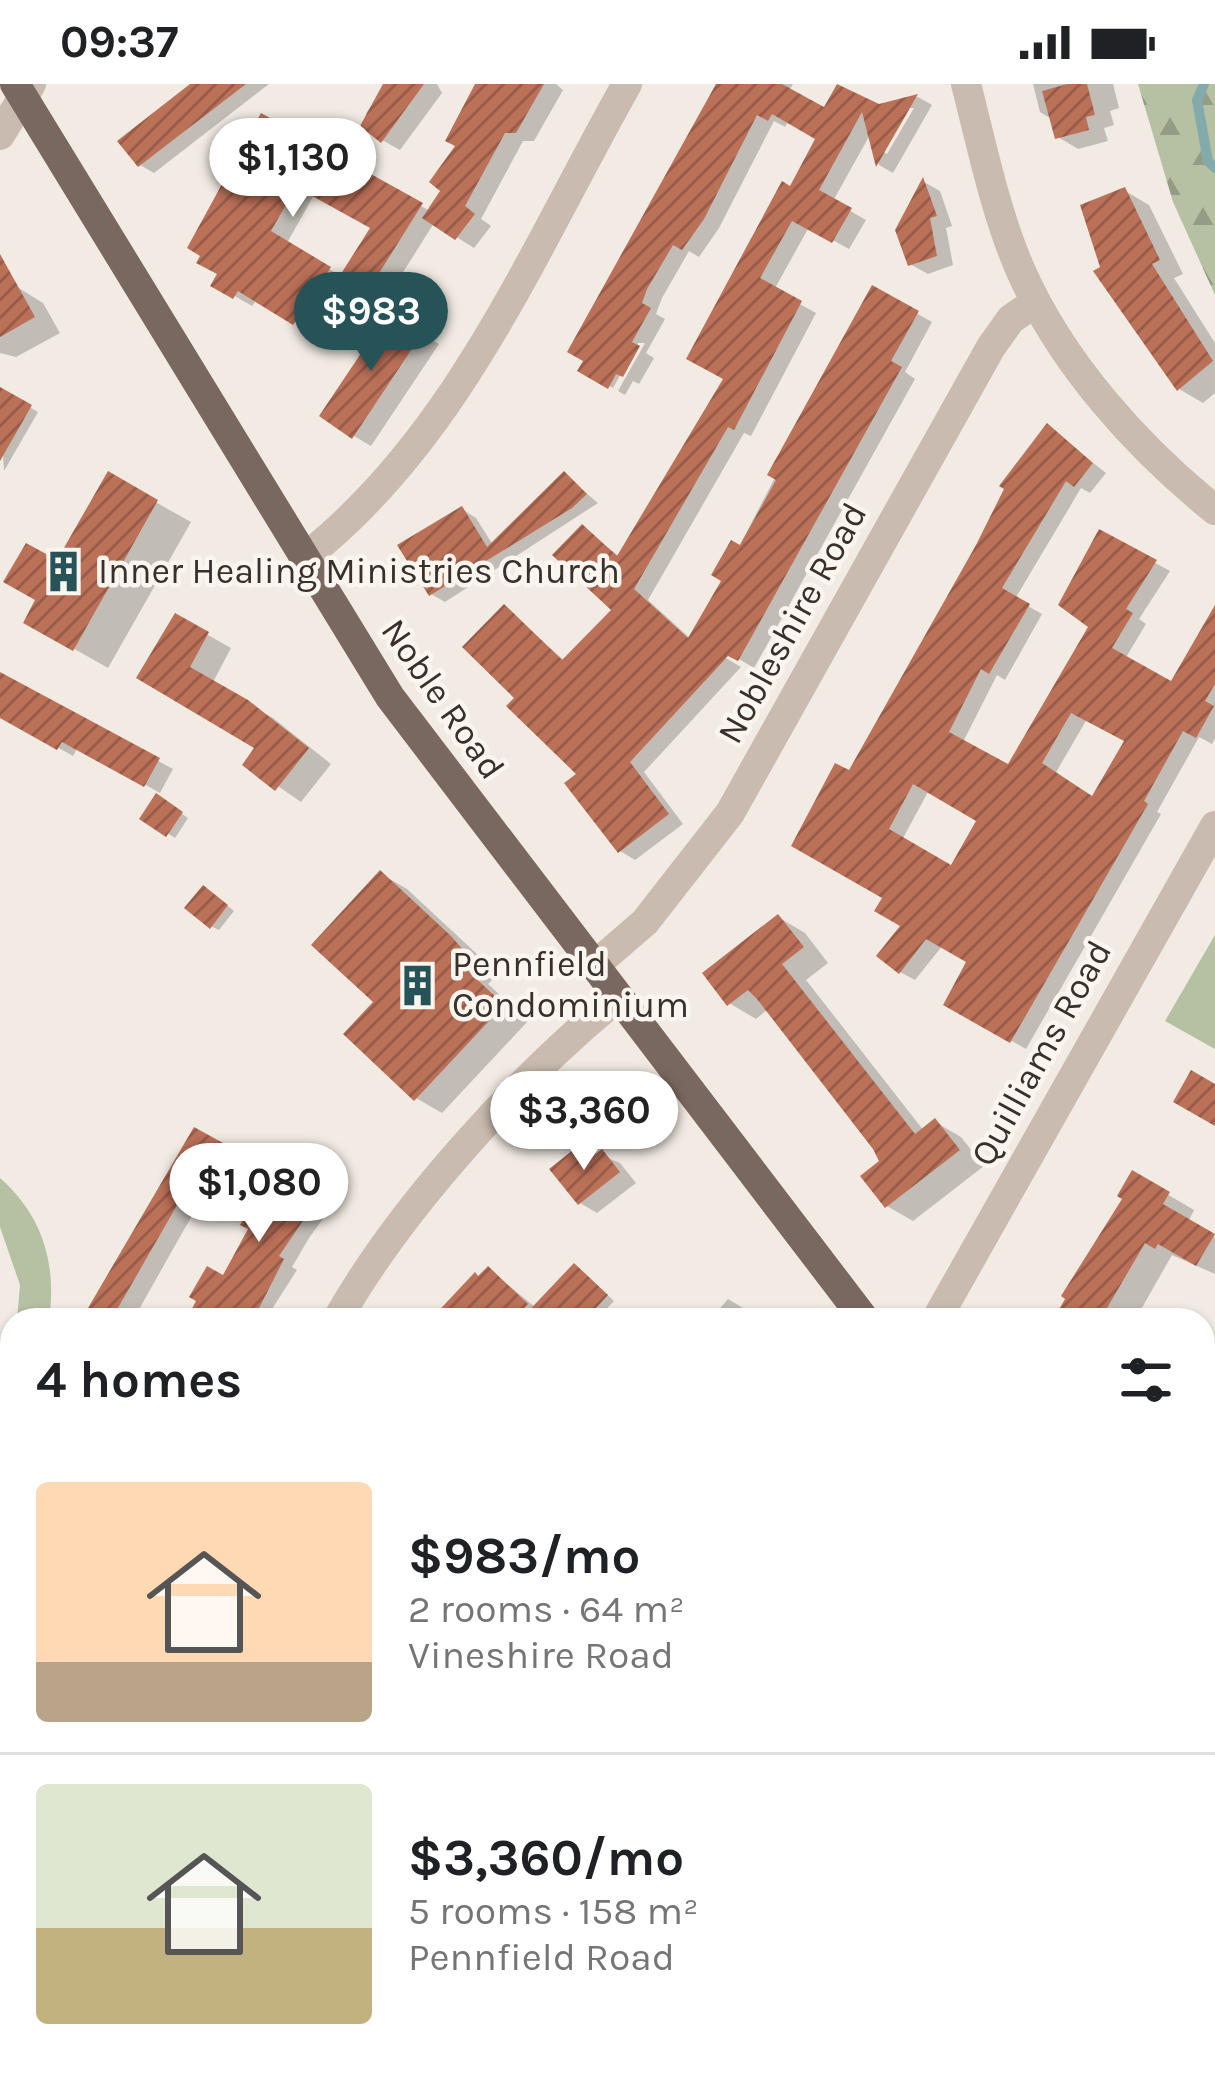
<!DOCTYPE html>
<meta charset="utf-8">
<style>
body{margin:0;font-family:Karla,sans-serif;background:#f2f2f2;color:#202124;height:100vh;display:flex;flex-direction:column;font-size:45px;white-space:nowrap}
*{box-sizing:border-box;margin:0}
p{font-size:39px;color:#757577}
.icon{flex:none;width:66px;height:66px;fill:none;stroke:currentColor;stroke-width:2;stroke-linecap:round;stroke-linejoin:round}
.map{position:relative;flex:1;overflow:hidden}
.details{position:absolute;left:0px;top:1224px;width:1215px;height:771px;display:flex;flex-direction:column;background:#fff;border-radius:36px 36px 0 0;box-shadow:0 3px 9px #0004}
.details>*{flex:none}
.price{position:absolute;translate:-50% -102px;padding:0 27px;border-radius:42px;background:#fff;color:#222;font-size:39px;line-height:78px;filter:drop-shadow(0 3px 6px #0008)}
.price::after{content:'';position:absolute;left:50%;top:72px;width:36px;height:27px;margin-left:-18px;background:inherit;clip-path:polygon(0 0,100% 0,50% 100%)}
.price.selected{background:#255357;color:#fff}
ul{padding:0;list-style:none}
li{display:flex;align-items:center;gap:36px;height:300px;padding:0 36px}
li+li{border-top:3px solid #e0e0e0}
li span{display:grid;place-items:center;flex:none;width:336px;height:240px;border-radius:12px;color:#555}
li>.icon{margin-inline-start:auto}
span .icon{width:144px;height:144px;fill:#fffc;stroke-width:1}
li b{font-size:51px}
h2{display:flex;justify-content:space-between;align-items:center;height:144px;padding:0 36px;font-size:51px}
.status{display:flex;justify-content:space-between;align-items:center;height:84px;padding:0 60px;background:#fff;direction:ltr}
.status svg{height:33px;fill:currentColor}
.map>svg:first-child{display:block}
.forest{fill:url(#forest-firs)}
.pitch{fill:#b6c0a3}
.shadow{fill:#0003;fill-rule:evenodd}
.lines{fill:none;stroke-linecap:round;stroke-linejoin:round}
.stream{stroke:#84abac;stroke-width:10}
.building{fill:url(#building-hatch);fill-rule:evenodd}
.minor{stroke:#c9bbaf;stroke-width:30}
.major{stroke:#79685f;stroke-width:30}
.labels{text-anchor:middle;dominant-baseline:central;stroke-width:9;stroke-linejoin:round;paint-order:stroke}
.poi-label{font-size:36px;fill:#39302c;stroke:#faf5ef;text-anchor:start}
.street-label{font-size:36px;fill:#39302c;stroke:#faf5ef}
</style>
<div class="status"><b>09:37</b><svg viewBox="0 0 49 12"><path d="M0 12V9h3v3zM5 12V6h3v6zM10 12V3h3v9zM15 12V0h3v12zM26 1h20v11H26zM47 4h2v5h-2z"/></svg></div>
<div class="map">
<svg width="1215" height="1993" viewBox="0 0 1215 1993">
<defs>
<pattern id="forest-firs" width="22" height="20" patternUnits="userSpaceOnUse" patternTransform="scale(3)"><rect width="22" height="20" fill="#b6c0a3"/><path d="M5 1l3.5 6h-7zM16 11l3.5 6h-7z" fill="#959c85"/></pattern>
<pattern id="building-hatch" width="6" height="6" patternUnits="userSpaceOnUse" patternTransform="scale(3)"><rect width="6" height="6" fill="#bb7058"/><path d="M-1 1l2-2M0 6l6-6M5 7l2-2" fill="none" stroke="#995c49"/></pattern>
</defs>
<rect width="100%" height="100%" fill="#f2ebe3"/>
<path class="forest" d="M1138,0H1215V211L1173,118Z"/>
<path class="pitch" d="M1215,851V965L1165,937Z
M0,1094C43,1132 57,1180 49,1236H17L20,1201L0,1143Z"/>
<path class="shadow" d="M195,0H269L154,89L140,81Z
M387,0H437L442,9L400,66L382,56L366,29Z
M481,0H556L563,6L534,57H523L481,135L491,142L474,164L434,139L385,217L348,195L312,249L257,215L252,222L214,200L262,33L430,127L444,106ZM314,111L374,143L342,193L287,159Z
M719,0H793L789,7L834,35L918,13L932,21L893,89L879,81L871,49L833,117L866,136L849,165L809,143L774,206L816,229L751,352L744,349L648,516L691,555L873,205L932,238L905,288L915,295L754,584L717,562L714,567L741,583L644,688L683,740L635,776L620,767L580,690L518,614L505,524L565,577L616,526L583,444L620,473L727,294L690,273L819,53L789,36L785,43L774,37L719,144L699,173L689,167L662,214L656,230L665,235L646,269L654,274L639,300L633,297L625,311L618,307L645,259H638L613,304L581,286ZM907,24H914L887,70L882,67Z
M1033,0H1113L1119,24L1110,27L1114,41L1104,44L1108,57L1078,65L1058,53L1053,36L1040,28Z
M924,98L940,107L952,142L946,144L953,181L928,190L910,180Z
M1125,107L1149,121L1183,190L1174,194L1215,259V309L1203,319L1179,305L1104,185Z
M17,203L43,219L60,249L16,273L0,269V213Z
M408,240L439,260L371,362L354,352Z
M7,310L38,328L4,387L0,323Z
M1047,343L1106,389L1090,409L1081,404L1015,515L1042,530L1005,596L997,591L963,658L1009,684L1092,542L1100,449L1170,487L1139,535L1146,540L1125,575L1172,601L1215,529V654L1212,660L1199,653L1157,728L1161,730L1026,965L947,920L970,877L943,861L915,896L900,888L904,842L886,813L850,690ZM1087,635L1128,656L1093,716L1055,690ZM929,706L980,736L952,785L902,756Z
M565,391L598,419L445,518L431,510L462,425L476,434L493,461Z
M109,392L191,438L108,584L27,538Z
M176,533L231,564L212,600L273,634L331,680L301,718L246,680L259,664L140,593Z
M0,591L173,685L160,709L78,663L73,672L0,631Z
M157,713L188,734L175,754L143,734Z
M381,790L407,805L478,871L496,892L488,900L528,937L442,1029L416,1014L377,918Z
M212,809L234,827L219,846L211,842Z
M778,833L805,849L828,879L806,896L924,1047L935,1038L961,1053L984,1082L913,1137L887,1122L883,1078L768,925L756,935L729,919Z
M195,1047L236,1070L223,1093L216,1089L133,1236H85Z
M582,1063L620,1079L636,1099L597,1129L580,1119Z
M314,1085L343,1107L309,1154L292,1183L297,1186L265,1236H190L224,1195L291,1087Z
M1133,1090L1194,1126L1188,1138L1215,1153V1190L1172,1171L1135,1236H1056L1127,1114Z
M489,1185L536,1224L582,1187L614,1217L596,1236L585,1231L580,1236H434Z
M728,1215L751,1229L760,1236H710Z
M12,1368V1464L0,1484V1390Z
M1215,1374V1483L1205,1498L1203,1393Z
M12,1566V1691L0,1714V1588Z
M15,1983H102L96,1993H9Z
M165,1983H268L279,1993H159Z
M313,1983H404L398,1993H307Z
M548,1983H670L665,1993H542Z
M716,1983H813L802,1993H710Z
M888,1983H993L979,1993H877Z
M1215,1983V1993H1198Z"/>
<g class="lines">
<path class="stream" d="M1204,0L1197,16L1208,77L1215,84"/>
</g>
<path class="building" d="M190,0H246L138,83L117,57Z
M383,0H424L381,59L360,42Z
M475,0H544L516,49H505L465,122L475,130L455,156L422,134L440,107L429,98L455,62L445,57Z
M716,0H782L824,23L837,0L879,20L918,10L876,83L862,28L819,106L852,124L832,159L792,137L760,194L802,217L734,346L728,343L634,505L688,554L721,497L711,491L731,456L740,461L776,396L767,391L872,201L919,227L891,277L902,283L738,577L728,572L630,678L669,730L618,769L564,699L576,690L506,622L514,614L462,563L504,520L562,576L611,526L552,471L582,440L617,472L723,295L686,275L782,97L790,102L815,55L772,30L768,37L757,31L704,135L682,166L673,161L647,205L642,219L651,224L632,258L640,262L623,293L616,290L608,305L577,287L583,277L567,268Z
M1067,0H1087L1095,31L1086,33L1089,46L1055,55L1042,7Z
M261,29L423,119L366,210L339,193L370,144L296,103L271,147L331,183L293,241L238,207L233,215L210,202L217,190L196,179L200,172L187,164Z
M923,93L937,132L930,134L937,172L908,182L895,146Z
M1125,103L1160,176L1152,180L1213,277L1177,307L1093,187L1100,183L1080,121Z
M0,170L35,233L0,253Z
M390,226L423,248L352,355L319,332Z
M0,303L32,321L0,377Z
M1047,339L1093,379L1074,403L1066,397L1002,504L1030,520L989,590L981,585L949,648L1008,680L1088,543L1058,521L1099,445L1157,476L1126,525L1133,529L1112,564L1171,597L1215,521V600L1205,617L1214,622L1196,654L1183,647L1144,717L1148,720L1010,959L943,921L966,878L926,855L899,890L876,872L900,842L874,827L882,814L791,762L835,679L849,686L976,461L1004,405L999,402ZM1071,629L1124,657L1092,712L1042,679ZM913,700L976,737L951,781L889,745Z
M108,387L158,416L73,567L23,539L35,516L3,498L26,459L57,476Z
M564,387L587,410L572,424L429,512L397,461L462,422L487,463Z
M175,529L209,548L190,583L248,616L309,664L275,707L242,681L254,664L136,594Z
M0,588L160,674L144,703L62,658L57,666L0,634Z
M156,709L183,728L166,753L139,735Z
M380,786L451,852L471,875L464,883L504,921L414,1017L343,950L373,918L311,861Z
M203,801L228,821L210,845L184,824Z
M778,830L804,863L782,880L915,1050L935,1034L960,1066L885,1124L860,1092L879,1077L873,1065L757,915L748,906L727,922L702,889Z
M1191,986L1215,1000V1042L1173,1018Z
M194,1043L223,1059L207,1087L199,1083L111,1236H81Z
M582,1059L592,1073L602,1065L620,1088L578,1121L549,1085Z
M298,1073L330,1097L279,1172L284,1175L253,1236H186L196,1217L189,1213L207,1182L223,1191L248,1145L240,1141L266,1094L279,1077L290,1085Z
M1132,1086L1170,1108L1163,1120L1215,1150L1196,1182L1158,1160L1155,1165L1145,1159L1100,1236H1053L1065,1215L1061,1212L1122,1115L1117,1112Z
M574,1179L608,1211L585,1236H520Z
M488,1182L528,1220L513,1236H430L475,1188L478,1192Z"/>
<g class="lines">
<path class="minor" d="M966,0C982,62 995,127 1020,185C1061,279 1137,363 1215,426
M0,51L31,0
M303,475C457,355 533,166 627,0
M594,882L645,838L730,729L991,263L1011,235L1036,218
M337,1236C401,1123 517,996 618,913
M936,1236L1215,742
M0,1840L12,1819
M1203,1926L1215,1918
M459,1993L465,1983
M1096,1993L1112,1983"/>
<path class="major" d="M15,0L390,613L865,1236
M1203,1767L1215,1786"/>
</g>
<defs>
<symbol id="building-bare" viewBox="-9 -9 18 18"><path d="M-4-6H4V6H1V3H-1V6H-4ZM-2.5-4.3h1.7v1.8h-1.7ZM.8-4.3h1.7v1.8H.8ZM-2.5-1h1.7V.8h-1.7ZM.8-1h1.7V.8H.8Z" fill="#255357" stroke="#faf5ef" stroke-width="2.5" paint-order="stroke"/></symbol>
</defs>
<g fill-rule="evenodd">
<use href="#building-bare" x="34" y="458" width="59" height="59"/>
<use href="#building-bare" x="388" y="872" width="59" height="59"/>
</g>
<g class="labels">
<g class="poi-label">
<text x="98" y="487">Inner Healing Ministries Church</text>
<text x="452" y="880">Pennfield<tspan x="452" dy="41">Condominium</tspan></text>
</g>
<g class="street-label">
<text transform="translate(792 539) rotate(-61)">Nobleshire Road</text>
<text transform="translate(443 615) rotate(55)">Noble Road</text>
<text transform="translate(1041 969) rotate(-61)">Quilliams Road</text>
</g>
</g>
</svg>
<b class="price" style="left:293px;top:136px">$1,130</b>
<b class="price selected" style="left:371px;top:290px">$983</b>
<b class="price" style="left:584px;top:1089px">$3,360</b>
<b class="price" style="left:259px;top:1161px">$1,080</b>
<section class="details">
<h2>4 homes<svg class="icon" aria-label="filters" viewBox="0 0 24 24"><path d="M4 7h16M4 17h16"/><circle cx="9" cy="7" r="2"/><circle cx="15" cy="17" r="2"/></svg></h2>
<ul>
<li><span style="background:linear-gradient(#ffd9b3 75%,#b9a48a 0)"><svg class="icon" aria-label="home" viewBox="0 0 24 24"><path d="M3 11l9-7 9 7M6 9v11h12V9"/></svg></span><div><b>$983/mo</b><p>2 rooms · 64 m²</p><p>Vineshire Road</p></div></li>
<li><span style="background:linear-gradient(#dfe7d0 60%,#c2b280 0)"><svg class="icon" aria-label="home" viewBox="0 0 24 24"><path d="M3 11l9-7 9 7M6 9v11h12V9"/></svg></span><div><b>$3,360/mo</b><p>5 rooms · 158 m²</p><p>Pennfield Road</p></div></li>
</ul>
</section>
</div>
